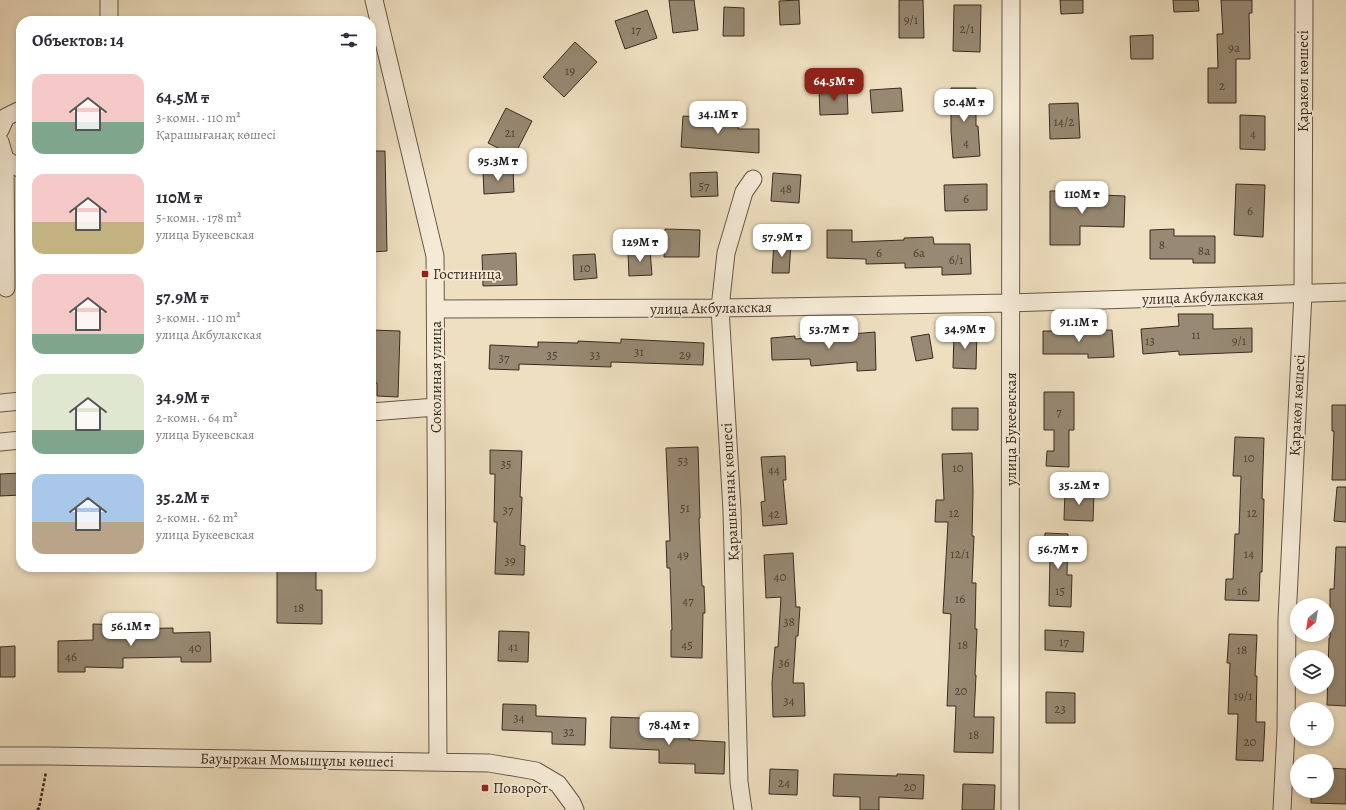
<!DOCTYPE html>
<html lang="ru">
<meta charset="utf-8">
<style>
body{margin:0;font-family:Alegreya,serif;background:#f2f2f3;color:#2b2b33;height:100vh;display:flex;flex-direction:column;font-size:15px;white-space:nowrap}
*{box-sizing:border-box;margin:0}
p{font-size:13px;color:#7c7c81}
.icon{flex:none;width:22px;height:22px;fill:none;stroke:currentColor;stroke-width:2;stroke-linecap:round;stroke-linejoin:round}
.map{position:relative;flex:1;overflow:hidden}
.sheet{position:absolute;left:16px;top:16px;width:360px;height:556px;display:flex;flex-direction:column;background:#fff;border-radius:16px;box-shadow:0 2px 6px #0003}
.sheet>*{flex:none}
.needle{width:26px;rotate:210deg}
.buttons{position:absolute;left:1290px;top:598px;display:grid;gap:8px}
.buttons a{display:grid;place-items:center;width:44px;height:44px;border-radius:50%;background:#fff;box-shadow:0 2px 6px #0003;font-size:20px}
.price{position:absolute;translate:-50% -34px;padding:0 9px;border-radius:8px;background:#fff;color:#222;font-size:13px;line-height:26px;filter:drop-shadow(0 1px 2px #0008)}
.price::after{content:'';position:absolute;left:50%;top:24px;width:12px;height:9px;margin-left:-6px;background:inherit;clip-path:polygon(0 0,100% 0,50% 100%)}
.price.on{background:#8f2418;color:#fff}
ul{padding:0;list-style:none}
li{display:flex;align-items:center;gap:12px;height:100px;padding:0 16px}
li span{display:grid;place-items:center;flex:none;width:112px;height:80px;border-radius:12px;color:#555}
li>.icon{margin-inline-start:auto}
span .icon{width:48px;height:48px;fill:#fffc;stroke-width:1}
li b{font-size:17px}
h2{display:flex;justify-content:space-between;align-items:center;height:48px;padding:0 16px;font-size:17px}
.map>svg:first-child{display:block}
.building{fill:#978973;stroke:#392b1f}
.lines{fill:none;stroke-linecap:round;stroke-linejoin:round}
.minor-casing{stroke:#665847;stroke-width:19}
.path{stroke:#392b1f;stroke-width:2.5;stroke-dasharray:3 2;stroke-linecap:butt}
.minor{stroke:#f4ead6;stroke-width:17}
.poi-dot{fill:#8f2418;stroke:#f4ead6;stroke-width:1.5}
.labels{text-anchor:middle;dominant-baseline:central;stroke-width:3.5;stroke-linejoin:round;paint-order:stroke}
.number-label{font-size:13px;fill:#504234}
.street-label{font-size:15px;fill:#392b1f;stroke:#f4ead6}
.poi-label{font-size:15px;fill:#392b1f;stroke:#f4ead6;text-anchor:start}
</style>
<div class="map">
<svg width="1346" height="810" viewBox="0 0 1346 810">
<rect width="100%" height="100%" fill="#eedfc0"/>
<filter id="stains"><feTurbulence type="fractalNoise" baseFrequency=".005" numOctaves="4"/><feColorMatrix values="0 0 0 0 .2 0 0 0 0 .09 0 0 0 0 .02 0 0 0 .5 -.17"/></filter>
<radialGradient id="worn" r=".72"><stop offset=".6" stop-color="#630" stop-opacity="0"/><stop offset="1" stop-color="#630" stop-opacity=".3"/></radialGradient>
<path class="building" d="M669,0H694L698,30L673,33Z
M799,0L800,24L780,25L779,1Z
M899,0H923L924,38H899Z
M1060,0H1083V13L1061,14Z
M1173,0H1198L1199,11L1174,12Z
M1221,0H1252V13H1249L1250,59H1236V103H1208V68H1218L1217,34H1223Z
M954,5H981L980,52L953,51Z
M724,7L744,8V36H723Z
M647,10L657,38L625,49L615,21Z
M1153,35V59H1131L1130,36Z
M575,42L597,62L564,97L543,77Z
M847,88L848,114L820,115L819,89Z
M901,88L903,111L872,113L870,90Z
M951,88H976V126H978L980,156L953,158L951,131Z
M1078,103L1080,138L1050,139L1049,104Z
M506,108L532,121L514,156L488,143Z
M1240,115L1265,116V150L1240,149Z
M683,116L718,118V122H738V129H759V153L681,147Z
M371,151H385L387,251L371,252Z
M513,169L514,192L484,194L483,171Z
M717,172L718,196L691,197L690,173Z
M773,173L801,175L799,203L771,201Z
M987,184V210L945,211L944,185Z
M1236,184L1265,185L1263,237L1234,235Z
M1050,191H1079V194L1125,196L1124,227L1080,226V245H1050Z
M665,229L700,230L699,257H664Z
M1174,229V236H1215V263H1193V259H1150V230Z
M827,230H852V242L904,240V238L933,237L934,244H970L971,274L942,275V267L905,268V263L866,264V259L827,258Z
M774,243H791L789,273H772Z
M650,250L652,275L629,276L628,252Z
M516,253L517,285L483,286L482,255Z
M595,254L597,278L574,280L573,255Z
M1178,314H1213V329L1252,328V352L1179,355V351L1143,354L1141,329L1179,326Z
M371,330L400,331L398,397L377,396V383H371Z
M1112,330L1114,357L1088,358V354H1043V331H1082Z
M875,332L876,370L857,371V362L811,366L810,359L772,360L771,338L795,336V339Z
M954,332H977L976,369L953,368Z
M929,334L933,358L916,361L911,337Z
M621,339L704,343L703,365L611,362V367L519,364V370L489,369L490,345L538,347V342L578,343V341L621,343Z
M1044,392H1074V430H1069V467L1046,466L1047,451H1054V430H1044Z
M1332,405H1346V480H1332L1334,431H1332Z
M952,408H978V430H952Z
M1235,437L1264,438L1262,499H1264L1262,572H1260L1259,601L1225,600L1226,579H1233L1235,534H1239L1241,476H1233Z
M698,447L700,518H699L702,586H704L705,613H703L702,658L671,657V630H672L670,568H667L666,541H670L666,448Z
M490,450L522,451L520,497H522L520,545L525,546L524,575L495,574L497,522H494L495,474H490Z
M972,453L973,492L972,536H974L972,583H976L975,629H977L975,675H976L974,717H994L993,753L954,752L956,706H947L951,614L943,613L948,522H935L936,500H944L942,454Z
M785,456L786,480H783L787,524L763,526L761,502L765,501L761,457Z
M21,473V495L0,496V474Z
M1337,487H1346V522L1334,521Z
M1065,491L1094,493L1093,521L1064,520Z
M1045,533L1068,534L1067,575H1072L1071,607L1049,606L1050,558H1044Z
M1336,547H1346V706L1327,705L1329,638H1330V589H1334Z
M793,553L796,607H800L798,636H796L793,683H804L805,716L773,717L772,683L775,647H778L781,597L766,598L764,555Z
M277,567H316V590H322V624L277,623Z
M93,624L124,625V629L173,628V633L210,632L211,662H181V657L123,658V668L85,667V672H58V641L93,640Z
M1045,630L1084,632L1083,652L1045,650Z
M499,631L529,632L528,662L498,661Z
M1229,634L1257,635L1255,676H1257L1256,722H1265L1263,761L1236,760L1238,714H1228L1230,663H1227Z
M15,646V677H0V647Z
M1046,692L1075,693V723H1046Z
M503,704L536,705V716L586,718L585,745L552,744V732L502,730Z
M611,717L641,718V733L689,735V740L725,742L724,774L695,773V764L659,763V750L610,748Z
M1327,768L1346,769V804L1311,803V791H1327Z
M770,769L798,770L797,795L769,794Z
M834,774L897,776V774L924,775L923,799L879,797V810H860V797L833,796Z
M963,784L995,785L994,810H962Z"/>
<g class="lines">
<defs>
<path id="minor" d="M374,0L435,256L438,762
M109,21V0
M0,130L6,117L18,111H21
M0,142L5,159L6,288
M0,159H5L21,169
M436,309L720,308L1011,303L1346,292
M0,403L21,401
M371,412L436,407
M0,442L21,440
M0,756H48L489,763L536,771L558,784L572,803L575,810
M743,810L739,782L732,510L720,308L726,253L744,192L753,179
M1010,810L1011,0
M1282,810L1286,730L1287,619L1303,293L1304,0"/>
</defs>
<use href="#minor" class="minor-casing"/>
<path class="path" d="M37,810L39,808L46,772"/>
<use href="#minor" class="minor"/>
</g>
<g class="poi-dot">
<rect x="421" y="270" width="8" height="8" rx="2"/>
<rect x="481" y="784" width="8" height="8" rx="2"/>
</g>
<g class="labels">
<g class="number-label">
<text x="911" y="19">9/1</text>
<text x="967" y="28">2/1</text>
<text x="636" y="29">17</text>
<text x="1234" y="47">9а</text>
<text x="570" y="70">19</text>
<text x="1222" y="85">2</text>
<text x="1064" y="121">14/2</text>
<text x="510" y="132">21</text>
<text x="1253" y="133">4</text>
<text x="966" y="142">4</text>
<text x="704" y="185">57</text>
<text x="786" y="188">48</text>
<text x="966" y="198">6</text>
<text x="1250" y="210">6</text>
<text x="1162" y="244">8</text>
<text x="1204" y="250">8а</text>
<text x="879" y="252">6</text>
<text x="919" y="252">6а</text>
<text x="956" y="259">6/1</text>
<text x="585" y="267">10</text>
<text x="1196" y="334">11</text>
<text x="1150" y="340">13</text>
<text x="1239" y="340">9/1</text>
<text x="639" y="351">31</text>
<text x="552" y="354">35</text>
<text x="595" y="354">33</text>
<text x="685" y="354">29</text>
<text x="504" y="357">37</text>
<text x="1059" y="411">7</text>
<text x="1249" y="457">10</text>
<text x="683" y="460">53</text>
<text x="506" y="463">35</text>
<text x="958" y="467">10</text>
<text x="774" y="469">44</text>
<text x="685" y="507">51</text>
<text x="508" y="509">37</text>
<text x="954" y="512">12</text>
<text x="1252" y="512">12</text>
<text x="774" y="513">42</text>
<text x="960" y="553">12/1</text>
<text x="1249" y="553">14</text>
<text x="683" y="554">49</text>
<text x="510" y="560">39</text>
<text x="780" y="576">40</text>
<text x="1060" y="590">15</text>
<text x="1242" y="590">16</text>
<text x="960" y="598">16</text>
<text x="688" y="600">47</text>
<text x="299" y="607">18</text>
<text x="789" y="621">38</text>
<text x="1064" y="641">17</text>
<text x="687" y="644">45</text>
<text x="963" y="644">18</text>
<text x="513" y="646">41</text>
<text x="195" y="647">40</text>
<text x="1242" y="649">18</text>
<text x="71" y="656">46</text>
<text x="784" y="662">36</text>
<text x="961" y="690">20</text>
<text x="1243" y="695">19/1</text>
<text x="789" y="700">34</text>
<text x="1060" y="708">23</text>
<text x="519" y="717">34</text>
<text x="569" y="731">32</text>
<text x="974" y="734">18</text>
<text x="1250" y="741">20</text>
<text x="784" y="782">24</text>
<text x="910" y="786">20</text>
</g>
<g class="street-label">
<text transform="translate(1303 81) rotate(-90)">Қаракөл көшесі</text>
<text transform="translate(1203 297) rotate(-2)">улица Акбулакская</text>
<text transform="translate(711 308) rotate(-1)">улица Акбулакская</text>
<text transform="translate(436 377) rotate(-90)">Соколиная улица</text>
<text transform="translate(1297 405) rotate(-87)">Қаракөл көшесі</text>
<text transform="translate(1011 429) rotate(-90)">улица Букеевская</text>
<text transform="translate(730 492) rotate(-93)">Қарашығанақ көшесі</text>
<text transform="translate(297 760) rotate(1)">Бауыржан Момышұлы көшесі</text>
</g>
<g class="poi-label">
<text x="433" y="274">Гостиница</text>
<text x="493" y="788">Поворот</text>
</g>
</g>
<rect width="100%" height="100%" filter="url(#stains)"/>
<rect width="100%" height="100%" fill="url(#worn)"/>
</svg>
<div class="buttons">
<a><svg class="needle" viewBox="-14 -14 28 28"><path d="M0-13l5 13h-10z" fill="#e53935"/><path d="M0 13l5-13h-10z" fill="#7c7c81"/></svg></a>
<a><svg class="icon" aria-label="layers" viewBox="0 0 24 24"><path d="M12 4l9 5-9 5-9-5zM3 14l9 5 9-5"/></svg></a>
<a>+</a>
<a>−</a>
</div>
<b class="price on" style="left:834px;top:102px">64.5M ₸</b>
<b class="price" style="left:964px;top:123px">50.4M ₸</b>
<b class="price" style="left:718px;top:135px">34.1M ₸</b>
<b class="price" style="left:498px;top:182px">95.3M ₸</b>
<b class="price" style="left:1082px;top:215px">110M ₸</b>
<b class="price" style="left:782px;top:258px">57.9M ₸</b>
<b class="price" style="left:640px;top:263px">129M ₸</b>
<b class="price" style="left:1079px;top:343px">91.1M ₸</b>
<b class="price" style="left:829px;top:350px">53.7M ₸</b>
<b class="price" style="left:965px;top:350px">34.9M ₸</b>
<b class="price" style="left:1079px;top:506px">35.2M ₸</b>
<b class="price" style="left:1058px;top:570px">56.7M ₸</b>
<b class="price" style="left:131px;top:647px">56.1M ₸</b>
<b class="price" style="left:669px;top:746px">78.4M ₸</b>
<section class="sheet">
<h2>Объектов: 14<svg class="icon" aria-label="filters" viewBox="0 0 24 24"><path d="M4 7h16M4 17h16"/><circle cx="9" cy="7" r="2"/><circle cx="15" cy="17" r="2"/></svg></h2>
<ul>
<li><span style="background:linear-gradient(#f6c9c9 60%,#7fa58c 0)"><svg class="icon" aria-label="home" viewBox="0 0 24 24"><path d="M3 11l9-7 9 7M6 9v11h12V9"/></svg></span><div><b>64.5M ₸</b><p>3-комн. · 110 m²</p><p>Қарашығанақ көшесі</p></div></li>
<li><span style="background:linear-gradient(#f6c9c9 60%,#c2b280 0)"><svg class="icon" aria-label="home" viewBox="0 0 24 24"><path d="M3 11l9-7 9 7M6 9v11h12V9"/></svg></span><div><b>110M ₸</b><p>5-комн. · 178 m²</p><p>улица Букеевская</p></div></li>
<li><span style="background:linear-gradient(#f6c9c9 75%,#7fa58c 0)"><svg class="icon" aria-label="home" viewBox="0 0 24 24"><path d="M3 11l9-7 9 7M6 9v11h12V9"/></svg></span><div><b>57.9M ₸</b><p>3-комн. · 110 m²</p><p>улица Акбулакская</p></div></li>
<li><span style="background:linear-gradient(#dfe7d0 70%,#7fa58c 0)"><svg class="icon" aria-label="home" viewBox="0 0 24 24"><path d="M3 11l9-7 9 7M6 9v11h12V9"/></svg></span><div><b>34.9M ₸</b><p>2-комн. · 64 m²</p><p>улица Букеевская</p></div></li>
<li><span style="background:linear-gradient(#a9c7e8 60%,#b9a48a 0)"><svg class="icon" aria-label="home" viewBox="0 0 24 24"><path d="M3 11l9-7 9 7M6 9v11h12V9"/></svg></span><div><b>35.2M ₸</b><p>2-комн. · 62 m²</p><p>улица Букеевская</p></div></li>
</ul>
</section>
</div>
